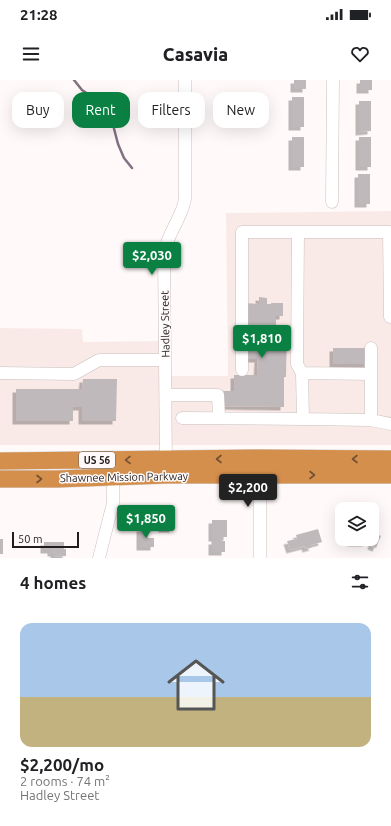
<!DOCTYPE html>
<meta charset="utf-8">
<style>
body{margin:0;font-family:Ubuntu,sans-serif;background:#f2f2f2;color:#202124;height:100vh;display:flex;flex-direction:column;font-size:15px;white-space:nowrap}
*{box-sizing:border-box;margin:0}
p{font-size:13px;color:#757577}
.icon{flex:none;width:22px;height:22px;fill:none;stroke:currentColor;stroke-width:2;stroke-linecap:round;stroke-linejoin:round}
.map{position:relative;height:478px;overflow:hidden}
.sheet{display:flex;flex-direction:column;background:#fff;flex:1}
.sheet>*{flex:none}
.banner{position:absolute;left:12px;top:12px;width:367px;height:36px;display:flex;gap:8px}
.fabs{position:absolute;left:335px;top:422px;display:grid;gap:8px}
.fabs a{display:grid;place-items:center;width:44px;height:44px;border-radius:8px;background:#fff;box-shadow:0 4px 16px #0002;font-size:20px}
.scale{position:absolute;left:12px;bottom:10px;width:67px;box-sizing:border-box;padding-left:4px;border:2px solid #201d1d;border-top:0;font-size:11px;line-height:14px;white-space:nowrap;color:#201d1d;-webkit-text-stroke:3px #fffaf9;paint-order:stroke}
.price{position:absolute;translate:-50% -34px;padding:0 9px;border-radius:4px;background:#0b8043;color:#fff;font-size:13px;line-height:26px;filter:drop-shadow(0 1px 2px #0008)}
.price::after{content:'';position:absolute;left:50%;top:24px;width:12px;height:9px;margin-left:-6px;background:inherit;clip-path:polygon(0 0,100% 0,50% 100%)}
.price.selected{background:#222;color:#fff}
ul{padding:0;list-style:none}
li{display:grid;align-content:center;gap:8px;height:212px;padding:0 20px}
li+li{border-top:1px solid #e0e0e0}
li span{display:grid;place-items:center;height:124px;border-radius:12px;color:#555}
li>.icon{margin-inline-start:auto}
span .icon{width:72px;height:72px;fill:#fffc;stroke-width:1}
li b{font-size:17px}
h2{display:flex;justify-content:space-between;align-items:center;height:48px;padding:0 20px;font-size:17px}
.pill{padding:0 14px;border-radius:12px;background:#fff;box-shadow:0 4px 16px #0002;font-size:14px;line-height:36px}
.pill.selected{background:#0b8043;color:#fff}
.status{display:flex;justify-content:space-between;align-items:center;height:28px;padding:0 20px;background:#fff;direction:ltr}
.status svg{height:11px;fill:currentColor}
header{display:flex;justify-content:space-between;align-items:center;height:52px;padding:0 20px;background:#fff;font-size:18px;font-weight:800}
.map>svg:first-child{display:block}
.built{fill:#faeae7}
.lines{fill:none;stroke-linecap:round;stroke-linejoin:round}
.stream{stroke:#817182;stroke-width:2.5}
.building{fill:#c0b9bb;filter:url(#shadow)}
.minor-casing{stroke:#c7c0bf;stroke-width:13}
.highway-casing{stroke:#d7d6d6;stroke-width:18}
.minor{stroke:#fff;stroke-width:12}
.highway{stroke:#d58f4d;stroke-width:17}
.oneway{stroke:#715033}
.labels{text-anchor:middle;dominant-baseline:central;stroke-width:3;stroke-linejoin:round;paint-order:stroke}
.shield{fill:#fffaf9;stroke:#635f5f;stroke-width:1}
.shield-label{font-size:10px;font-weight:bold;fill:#201d1d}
.street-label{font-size:11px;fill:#201d1d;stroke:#fffaf9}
</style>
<div class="status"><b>21:28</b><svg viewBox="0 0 49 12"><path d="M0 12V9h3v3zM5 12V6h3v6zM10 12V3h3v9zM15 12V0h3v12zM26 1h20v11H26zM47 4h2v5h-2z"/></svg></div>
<header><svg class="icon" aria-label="menu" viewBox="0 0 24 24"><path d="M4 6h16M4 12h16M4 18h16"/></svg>Casavia<svg class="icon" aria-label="heart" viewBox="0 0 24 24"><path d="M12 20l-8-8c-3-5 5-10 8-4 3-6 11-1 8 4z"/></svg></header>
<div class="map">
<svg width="391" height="478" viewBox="0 0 391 478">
<defs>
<filter id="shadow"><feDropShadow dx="-3.5" dy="3.5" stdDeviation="0" flood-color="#0004"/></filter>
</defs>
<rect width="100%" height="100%" fill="#fffaf9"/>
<path class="built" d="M391,131V365H0V248L82,249L83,262L161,261L163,296H228L226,133Z"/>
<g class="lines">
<path class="stream" d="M74,0L82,10L94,18L104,28L111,37L118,64L124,78L132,88"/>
</g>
<path class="building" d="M294,0H306V9H294Z
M360,0H372V10H360Z
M292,17H304V47H292Z
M359,21H371V51L359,52Z
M292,57H304V87H292Z
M359,57H371V87H359Z
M358,94H370V124H358Z
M259,217L267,218V224H271V223H283V236H276V248L287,249L286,297H284V327L222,326V311H234V295H257L258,279H245V223L259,224Z
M333,268H368V284H333Z
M83,299H117L116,341H82V327H73V341H16V309H82Z
M161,436H172L173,449H162Z
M212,440H227V457H222V461H225V472H212V461H215V458H212Z
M140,448H148V458H154V467H140Z
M318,449L322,462L311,465L313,467L306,469L305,466L290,470L287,461L297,459L296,455Z
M372,452L381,456L376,468L371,466L372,462L366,460V463H351V461H347V459H372Z
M0,459H3V474H0Z
M44,462H64V469H66V476L54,477V473H51V470H44Z"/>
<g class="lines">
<defs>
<path id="minor" d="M332,122L333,0
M298,152L297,284L302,293L303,339L371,340L391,344
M371,268V294
M242,290V152H389L390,237H391
M0,293L74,294L99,280H165
M302,293L371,294V340
M166,315H218L219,338
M182,338L303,339
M166,386L164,174C167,157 175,147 181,132C183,128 184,123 185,119V0
M258,387L260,409V478
M99,478L113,423V397"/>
<path id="highway" d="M0,381L258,378L391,379
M0,399H57L166,395H391"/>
</defs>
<use href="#minor" class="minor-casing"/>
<use href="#highway" class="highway-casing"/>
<use href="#minor" class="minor"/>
<use href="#highway" class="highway"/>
</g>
<defs><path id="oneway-chevron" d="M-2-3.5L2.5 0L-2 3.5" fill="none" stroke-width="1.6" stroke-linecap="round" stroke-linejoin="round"/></defs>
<g class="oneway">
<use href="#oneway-chevron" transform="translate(219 379) rotate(180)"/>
<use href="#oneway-chevron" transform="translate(355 379) rotate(-180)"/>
<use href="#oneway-chevron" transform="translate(128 380) rotate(179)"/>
<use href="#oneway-chevron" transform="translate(312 395)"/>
<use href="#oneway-chevron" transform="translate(39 399)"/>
</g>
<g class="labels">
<rect class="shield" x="79" y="372" width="36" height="16" rx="3"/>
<g class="shield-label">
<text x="97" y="380">US 56</text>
</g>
<g class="street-label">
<text transform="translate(165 244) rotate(-91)">Hadley Street</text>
<text transform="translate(124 397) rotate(-1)">Shawnee Mission Parkway</text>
</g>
</g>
</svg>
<div class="fabs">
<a><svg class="icon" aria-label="layers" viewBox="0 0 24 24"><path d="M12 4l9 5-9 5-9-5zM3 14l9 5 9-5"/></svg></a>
</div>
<div class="scale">50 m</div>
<b class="price" style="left:152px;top:196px">$2,030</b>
<b class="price" style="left:262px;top:279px">$1,810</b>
<b class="price selected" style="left:248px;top:428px">$2,200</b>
<b class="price" style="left:146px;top:459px">$1,850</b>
<div class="banner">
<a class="pill">Buy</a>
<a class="pill selected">Rent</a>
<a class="pill">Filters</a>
<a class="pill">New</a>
</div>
</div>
<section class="sheet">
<h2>4 homes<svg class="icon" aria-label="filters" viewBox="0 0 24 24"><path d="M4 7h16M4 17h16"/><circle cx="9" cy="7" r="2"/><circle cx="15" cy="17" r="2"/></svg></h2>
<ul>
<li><span style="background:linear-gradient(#a9c7e8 60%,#c2b280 0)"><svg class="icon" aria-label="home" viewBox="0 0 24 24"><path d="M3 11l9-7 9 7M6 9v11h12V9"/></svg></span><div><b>$2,200/mo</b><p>2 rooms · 74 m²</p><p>Hadley Street</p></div></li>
</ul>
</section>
